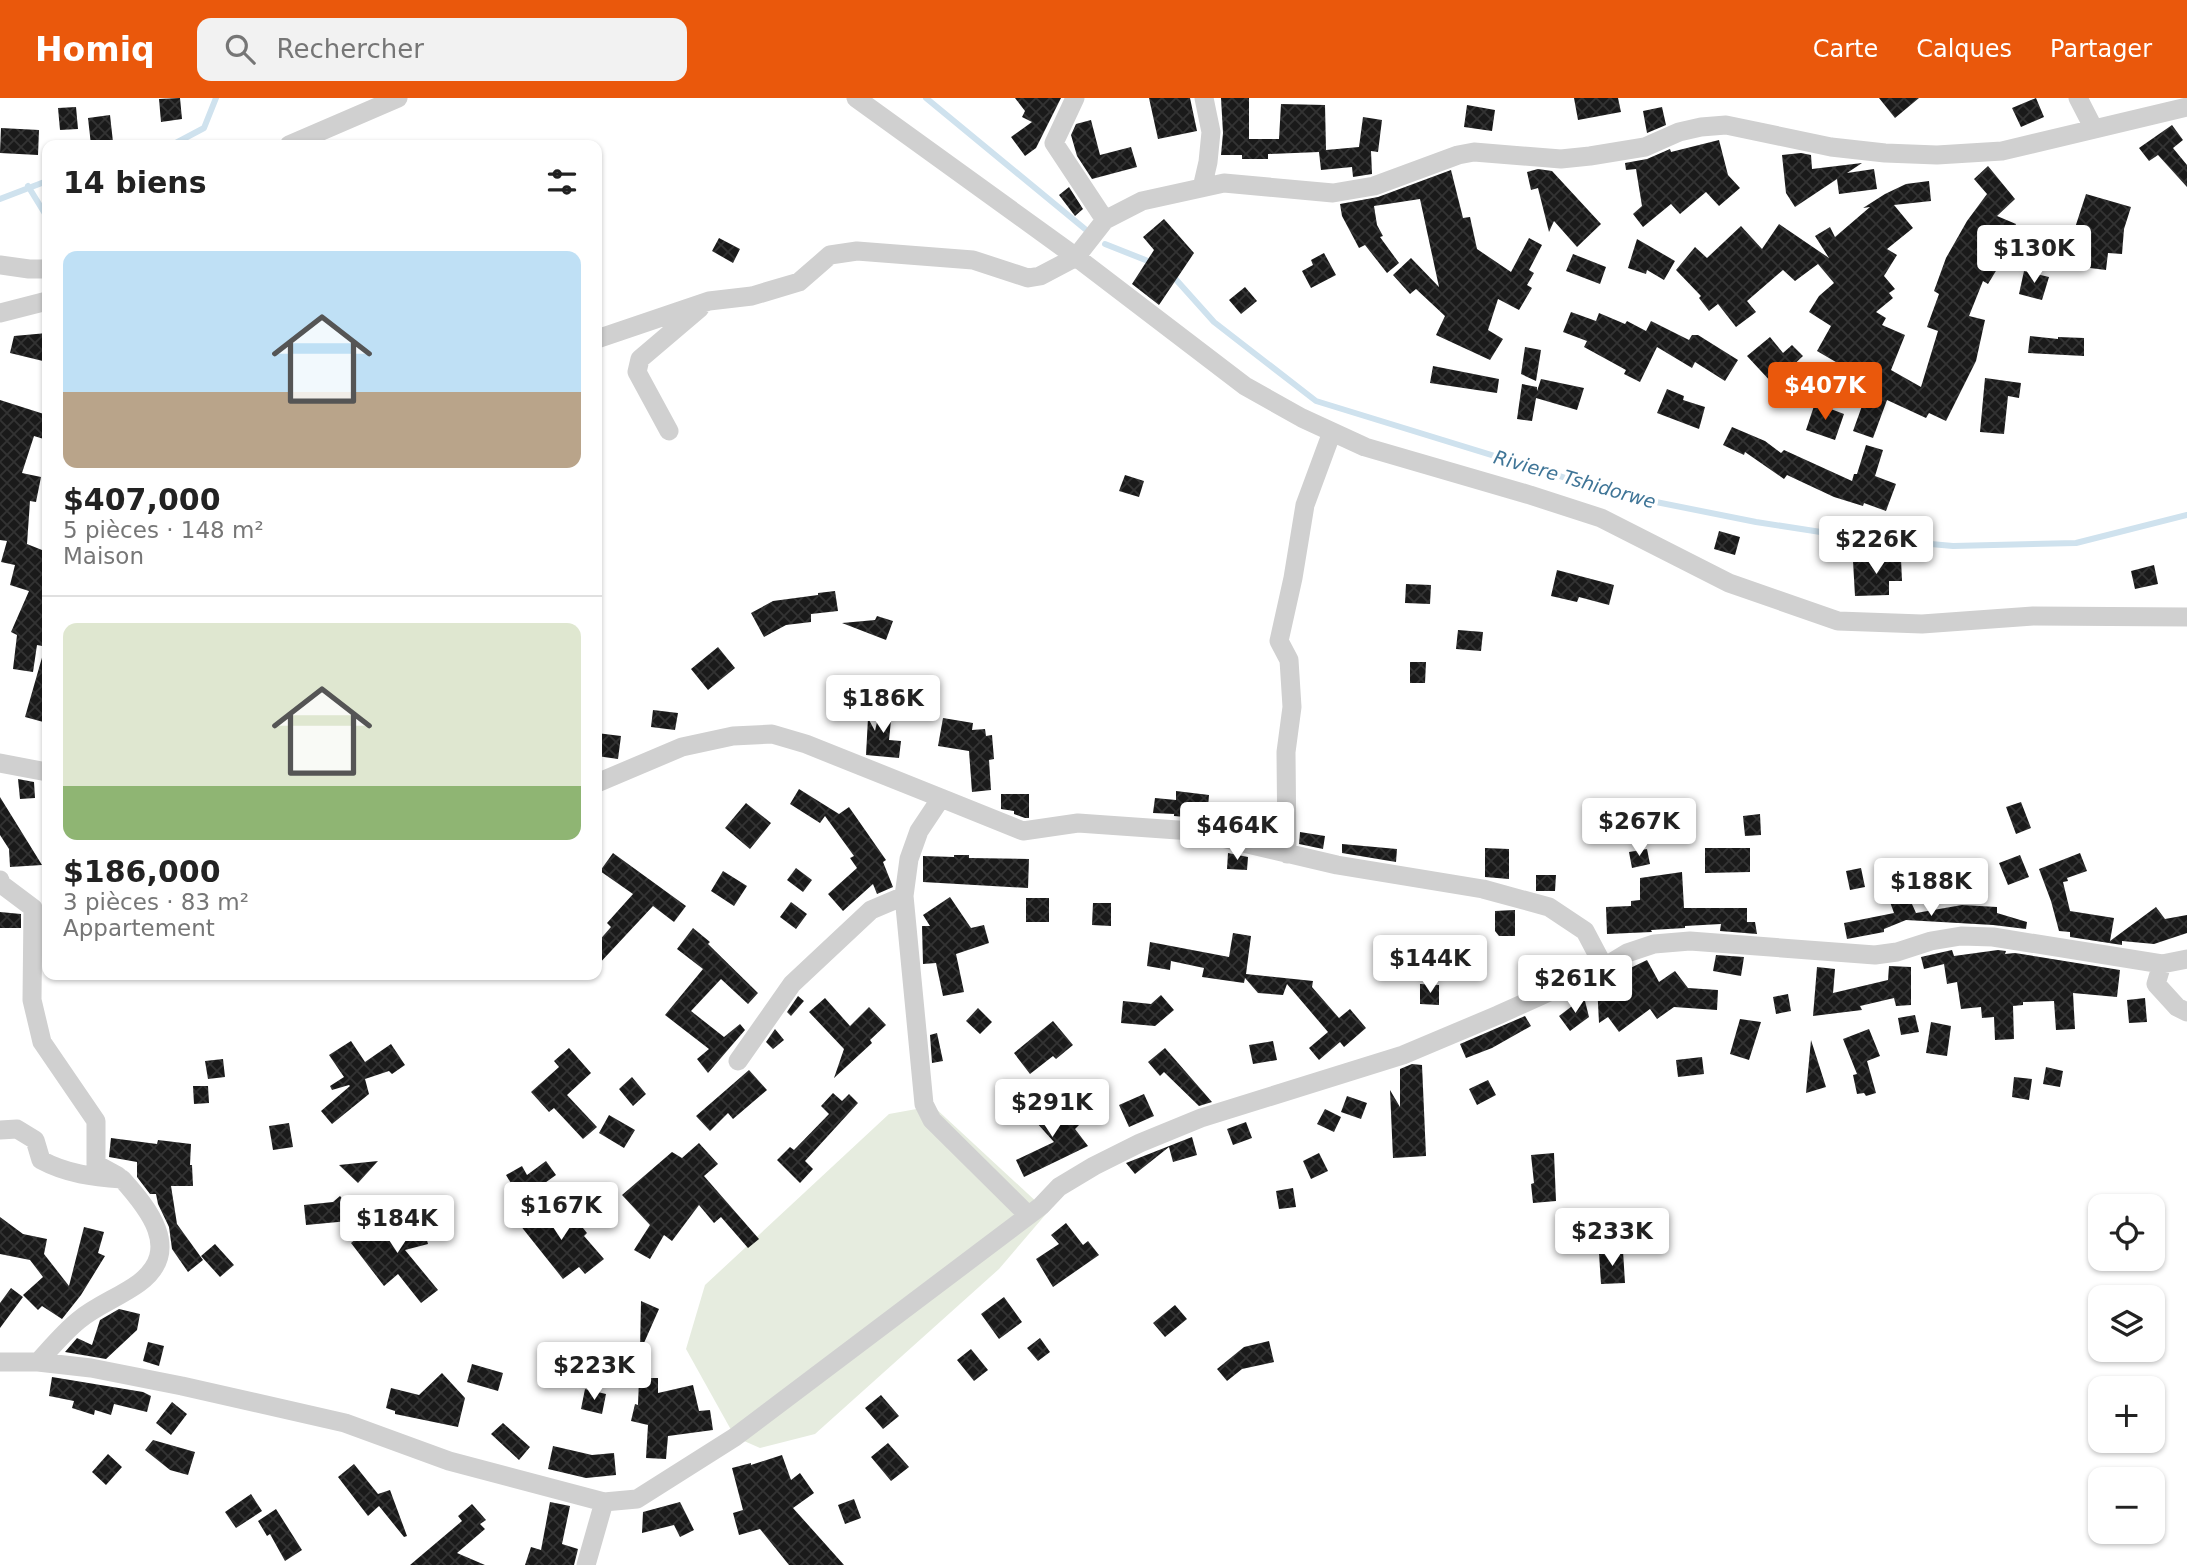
<!DOCTYPE html>
<html lang="fr">
<meta charset="utf-8">
<style>
body{margin:0;font-family:"DejaVu Sans",sans-serif;background:#f2f2f2;color:#222;height:100vh;display:flex;flex-direction:column;font-size:26px;white-space:nowrap}
*{box-sizing:border-box;margin:0}
p{font-size:23px;color:#767676}
.icon{flex:none;width:38px;height:38px;fill:none;stroke:currentColor;stroke-width:2;stroke-linecap:round;stroke-linejoin:round}
.map{position:relative;flex:1;overflow:hidden}
.side{position:absolute;left:42px;top:42px;width:560px;height:840px;display:flex;flex-direction:column;background:#fff;border-radius:14px;box-shadow:0 2px 5px #0004}
.side>*{flex:none}
.fabs{position:absolute;left:2088px;top:1096px;display:grid;gap:14px}
.fabs a{display:grid;place-items:center;width:77px;height:77px;border-radius:14px;background:#fff;box-shadow:0 2px 5px #0004;font-size:35px}
.price{position:absolute;translate:-50% -60px;padding:0 16px;border-radius:7px;background:#fff;color:#222;font-size:23px;line-height:46px;filter:drop-shadow(0 2px 4px #0008)}
.price::after{content:'';position:absolute;left:50%;top:42px;width:21px;height:16px;margin-left:-10px;background:inherit;clip-path:polygon(0 0,100% 0,50% 100%)}
.price.selected{background:#ea580c;color:#fff}
ul{padding:0;list-style:none}
li{display:grid;align-content:center;gap:14px;height:371px;padding:0 21px}
li+li{border-top:2px solid #e0e0e0}
li span{display:grid;place-items:center;height:217px;border-radius:14px;color:#555}
li>.icon{margin-inline-start:auto}
span .icon{width:126px;height:126px;fill:#fffc;stroke-width:1}
li b{font-size:30px}
h2{display:flex;justify-content:space-between;align-items:center;height:84px;padding:0 21px;font-size:30px}
header{display:flex;align-items:center;gap:42px;box-sizing:border-box;height:98px;padding:0 35px;background:#ea580c;color:#fff}
header strong{font-size:33px}
nav{display:flex;gap:38px;margin-inline-start:auto;font-size:24px}
.search{width:490px;height:63px;background:#f2f2f2;display:flex;align-items:center;gap:18px;box-sizing:border-box;padding:0 24px;border-radius:14px;color:#767676;font-size:26px}
.map>svg:first-child{display:block}
.green{fill:#e6ecdf}
.lines{fill:none;stroke-linecap:round;stroke-linejoin:round}
.stream{stroke:#cfe2ee;stroke-width:6}
.building{fill:url(#building-cross-hatch)}
.street{stroke:#d0d0d0;stroke-width:19}
.labels{text-anchor:middle;dominant-baseline:central;stroke-width:7;stroke-linejoin:round;paint-order:stroke}
.water-label{font-size:19px;font-style:italic;fill:#3f7597;stroke:#fff}
</style>
<header>
<strong>Homiq</strong>
<div class="search"><svg class="icon" aria-label="search" viewBox="0 0 24 24"><circle cx="10" cy="10" r="6"/><path d="M15 15l6 6"/></svg>Rechercher</div>
<nav><a>Carte</a><a>Calques</a><a>Partager</a></nav>
</header>
<div class="map">
<svg width="2187" height="1467" viewBox="0 0 2187 1467">
<defs>
<pattern id="building-cross-hatch" width="8" height="8" patternUnits="userSpaceOnUse" patternTransform="scale(1.75)"><rect width="8" height="8" fill="#1a1a1a"/><path d="M0 0l8 8M0 8l8-8" fill="none" stroke="#333"/></pattern>
</defs>
<rect width="100%" height="100%" fill="#fff"/>
<path class="green" d="M933,1008L1041,1108L1046,1116L999,1171L815,1336L760,1350L735,1339L686,1251L705,1187L889,1016Z"/>
<g class="lines">
<path class="stream" d="M926,0L1085,131
M172,47L204,30L216,0
M28,88L47,119
M0,101L47,83
M1105,146L1153,165
M1171,176L1214,224L1316,303L1621,397L1756,424L1853,439L1953,448L2076,445L2187,417"/>
</g>
<path class="building" d="M180,0L182,21L161,24L159,1Z
M1015,0H1061L1036,50L1025,58L1011,39L1032,24L1022,19L1025,13Z
M1149,0H1190L1197,33L1158,41Z
M1221,0H1249V41H1279L1281,6L1325,7L1326,52L1359,49L1363,19L1382,22L1378,54L1371,53L1372,76L1353,79L1352,69L1321,72L1319,54L1268,56V61H1242V57H1221L1223,35Z
M1574,0H1618L1621,14L1578,22Z
M1879,0H1919L1895,20Z
M2036,0L2044,19L2021,29L2012,10Z
M1467,7L1495,12L1492,33L1464,29Z
M76,9L78,31L60,32L58,10Z
M1662,9L1666,27L1647,35L1643,13Z
M110,17L113,44L91,47L88,20Z
M1091,22L1100,57L1131,49L1137,69L1092,81L1077,58L1071,37L1076,26Z
M2172,27L2183,42L2173,50L2187,67V89L2158,57L2149,63L2139,50Z
M1,30L39,32L38,57L0,55Z
M1719,42L1728,77L1740,90L1719,108L1706,94L1680,116L1671,106L1643,129L1633,116L1642,108L1636,71L1626,72L1625,65L1647,61L1670,51L1671,54Z
M1801,55L1811,57L1812,71L1862,65L1847,75L1874,71L1877,91L1839,96L1837,81L1795,109L1786,95L1782,57Z
M1988,68L2015,101L1997,118L2016,126L2005,158L1988,186L1983,183L1969,218L1985,222L1976,263L1946,323L1929,315L1926,320L1887,302L1873,340L1853,333L1862,308L1868,310L1881,282L1841,267L1817,253L1831,228L1809,214L1819,198L1834,185L1818,166L1795,183L1783,172L1747,203L1756,214L1736,229L1718,206L1709,213L1699,200L1701,198L1676,172L1695,149L1707,160L1741,128L1762,151L1779,126L1829,160L1815,138L1830,129L1835,139L1870,109L1863,110L1885,96L1906,86L1929,83L1931,103L1894,107L1913,130L1887,151L1897,157L1884,178L1895,191L1889,195L1893,200L1876,214L1886,220L1882,227L1905,237L1891,272L1921,289L1938,233L1927,229L1939,196L1934,193L1946,160L1967,123L1987,96L1974,81Z
M1538,71L1552,73L1601,126L1577,149L1554,123L1549,134L1538,90L1531,92L1527,74Z
M1451,72L1463,120L1470,119L1477,151L1511,174L1529,140L1542,147L1529,172L1534,175L1527,187L1532,190L1519,212L1498,201L1488,232L1503,241L1490,262L1436,237L1445,218L1416,191L1410,196L1393,177L1411,160L1439,189L1420,101L1374,108L1377,127L1383,138L1380,139L1399,165L1387,175L1365,147L1359,150L1342,118L1340,106L1378,99Z
M1069,89L1083,111L1075,118L1059,97Z
M2086,96L2131,109L2124,131L2122,156L2108,155L2106,172L2090,170L2091,166L2045,158L2056,133L2072,139Z
M1164,121L1194,155L1159,207L1132,186L1154,152L1143,139Z
M719,140L740,151L733,165L712,153Z
M1637,141L1675,163L1664,182L1647,172L1646,176L1628,170Z
M1324,155L1336,177L1311,190L1302,173L1313,167L1311,162Z
M1573,156L1606,169L1600,186L1566,173Z
M2024,173L2049,179L2042,202L2019,196Z
M1245,189L1257,203L1241,216L1229,202Z
M1571,214L1596,223L1599,215L1625,226L1627,223L1646,233L1651,223L1689,242L1692,237H1698L1738,262L1725,283L1695,264L1692,270L1657,249L1640,284L1624,276L1626,272L1584,249L1587,243L1563,234Z
M47,235V264L10,255L14,238Z
M2030,238L2058,241V239L2084,240V258L2028,255Z
M1770,239L1783,255L1792,247L1803,258L1773,286L1747,258Z
M1525,249L1541,252L1536,283L1521,276Z
M1433,268L1499,281L1497,295L1430,285Z
M1985,280L2021,285L2019,300L2008,298L2004,336L1980,334Z
M1541,281L1584,290L1577,312L1536,300L1532,323L1517,321L1522,286L1537,289V293Z
M1667,291L1684,298L1683,302L1705,309L1699,331L1657,315Z
M0,302L47,317V342L34,338L22,375L41,379L36,404L30,403L27,446L47,454V549L37,547L33,574L13,571L17,537L11,534L29,493L10,487L15,467L1,464L7,443L0,442Z
M1815,305L1844,316L1835,342L1806,332Z
M1732,329L1765,343L1781,355L1784,352L1852,383L1854,376H1857L1866,347L1883,352L1875,378L1896,386L1886,413L1864,405L1863,408L1834,399L1787,377L1784,381L1745,354L1744,357L1723,347Z
M1125,377L1144,383L1139,399L1119,393Z
M1719,433L1740,439L1735,457L1714,451Z
M1901,461L1902,483H1889V497L1855,498L1853,463Z
M2154,467L2158,486L2135,491L2131,473Z
M1557,472L1614,487L1609,507L1579,499L1577,504L1551,498Z
M1406,486L1431,487L1430,506L1405,505Z
M835,493L838,513L811,516V524L786,527L764,539L751,515L773,503L818,497V495Z
M877,518L893,523L886,542L842,525L875,522Z
M1458,532L1483,534L1481,553L1456,551Z
M718,549L735,570L708,592L691,571Z
M43,556H47V625L25,619Z
M1410,564H1426L1425,585H1410Z
M886,579L915,585L910,606L882,600Z
M882,602L893,603L889,642L901,643L899,660L866,657L868,620L875,633Z
M653,612L678,615L675,632L651,629Z
M943,620L973,625L972,632L985,631L986,638L992,637L994,661L989,662L991,692L972,694L969,653L938,648Z
M597,635L621,638L618,661L597,658Z
M18,681L34,684L35,700L20,701Z
M799,691L839,716L849,709L886,762L883,764L893,789L877,796L873,786L843,813L828,796L857,770L850,760L854,758L825,718L820,725L790,706Z
M1176,693L1209,697L1207,721L1174,718V716L1153,715L1155,700L1176,702Z
M1001,696H1029V720H1025L1014,716V713L1001,711Z
M0,699L42,767L10,769L9,751L0,737Z
M2021,704L2031,730L2016,736L2006,709Z
M746,705L771,725L750,751L725,730Z
M1760,716L1761,737L1745,738L1743,718Z
M1300,734L1325,738L1323,751L1299,746Z
M1342,746L1397,751L1396,764L1342,755Z
M1485,750L1509,751V781L1485,779Z
M1705,750H1750V774L1705,775Z
M1647,751L1650,766L1632,770L1629,754Z
M613,755L686,808L674,824L653,808L597,868V845L611,829L607,825L633,796L600,773Z
M1228,755L1248,759L1247,772L1227,771Z
M2080,755L2087,773L2067,780L2068,783L2063,784L2070,813L2114,820L2110,843L2156,809L2165,821L2187,817V835L2154,846L2122,843V847L2070,839V834L2059,833L2051,803L2039,771Z
M954,757H969V760L1029,761L1028,790L923,784V758L954,759Z
M2020,757L2029,779L2008,787L1999,765Z
M796,770L812,782L803,794L787,782Z
M1861,770L1865,789L1850,792L1846,773Z
M723,773L747,788L734,808L711,793Z
M1682,774L1684,810H1747V824H1755L1757,836L1720,833L1721,826L1685,828V830L1651,832L1652,834L1607,836L1606,809L1631,808V803L1640,802V780Z
M1536,777H1556L1555,793H1536Z
M1908,797L1916,815L1962,807L1997,809V815L2027,824L2026,831L1993,827L1906,822L1884,831V834L1847,841L1844,825L1894,815L1890,804Z
M950,799L971,830L984,827L989,845L956,856L964,894L943,898L936,865L923,866L922,828H930L923,817Z
M1026,800H1049V824H1026Z
M791,804L807,816L796,831L780,819Z
M1093,805H1111V828L1092,827Z
M1515,812V838H1499L1495,833V813Z
M0,814L21,816V830H0Z
M693,830L710,844L708,846L758,895L748,906L721,881L691,913L724,939L740,926L745,932L708,975L697,961L709,951L665,917L703,871L677,851Z
M1233,835L1251,838L1246,876L1313,883L1312,889L1339,920L1350,911L1366,930L1344,949L1340,944L1319,962L1309,950L1328,934L1287,886L1283,897L1258,895L1245,880L1244,885L1202,879L1204,870L1171,863L1170,872L1147,868L1150,844L1229,859Z
M1952,852L1954,858L1998,852L2006,853L2005,856L2015,855L2120,872L2117,899L2073,895L2075,931L2056,932L2054,903L2023,904V907L2013,908L2014,941L1995,942L1994,919L1982,920L1981,909L1961,911L1957,884L1947,886L1944,866L1924,871L1921,859Z
M1716,857L1744,859L1741,878L1713,873Z
M1647,862L1659,884L1675,873L1688,890L1718,892L1717,912L1674,909L1657,921L1650,911L1619,934L1608,919L1599,925L1597,886Z
M1889,868L1911,869V907L1896,908L1894,900L1860,908L1862,912L1813,918L1817,869L1835,871L1833,895L1888,882Z
M1420,886L1439,887V907L1420,906Z
M1788,896L1791,913L1776,916L1773,899Z
M1161,897L1174,912L1155,928L1121,925L1123,903L1151,906Z
M798,898L804,903L791,918L787,914Z
M1584,899L1589,919L1570,933L1559,918Z
M825,900L850,928L869,909L886,927L870,942L872,945L834,980L844,951L809,914Z
M2145,900L2147,924L2129,925L2127,902Z
M978,910L992,924L980,936L966,923Z
M1915,917L1919,934L1901,937L1898,920Z
M1525,918L1531,928L1492,950L1466,960L1460,946Z
M1740,921L1761,924L1749,962L1730,956Z
M1053,923L1073,947L1056,961L1053,958L1030,976L1014,955Z
M1931,924L1951,928L1947,958L1926,955Z
M775,931L784,942L773,951L766,944Z
M1869,931L1880,958L1867,963L1876,995L1866,998L1864,995L1857,996L1853,977L1857,976L1843,941Z
M937,935L943,963L932,965L930,937Z
M1811,942L1826,989L1806,995Z
M351,943L365,964L391,946L405,967L392,976L389,973L365,981L369,996L332,1026L321,1013L350,988L349,987L332,992L330,988L344,979L329,957Z
M1273,943L1277,962L1253,966L1249,947Z
M569,950L591,975L567,997L597,1029L583,1041L554,1010L549,1014L531,994L559,969L554,963Z
M1165,950L1212,1004L1199,1008L1164,974L1160,978L1148,964Z
M1702,959L1704,976L1678,979L1676,962Z
M223,961L225,979L208,981L205,963Z
M1412,966L1422,967L1426,1058L1393,1060L1390,992L1400,1009V971Z
M2046,969L2063,973L2060,989L2043,986Z
M749,972L767,992L733,1021L728,1015L710,1033L696,1018Z
M632,979L646,996L633,1008L619,991Z
M2014,979L2032,981L2029,1002L2012,999Z
M1488,982L1496,997L1477,1007L1469,991Z
M193,988H208L209,1005L194,1006Z
M833,995L842,1003L849,996L858,1005L805,1063L813,1071L800,1085L777,1062L790,1049L794,1052L829,1016L821,1008Z
M1144,996L1154,1018L1129,1029L1119,1007Z
M1347,998L1367,1005L1361,1021L1341,1014Z
M1041,1002L1059,1021L1070,1012L1081,1025L1075,1031L1088,1048L1024,1079L1016,1062L1054,1044L1027,1014Z
M1325,1011L1341,1019L1334,1034L1317,1026Z
M609,1017L635,1032L624,1050L599,1035Z
M1246,1024L1252,1040L1233,1047L1227,1031Z
M289,1025L293,1049L273,1052L269,1028Z
M1192,1039L1197,1057L1173,1064L1169,1049L1135,1076L1126,1065Z
M111,1040L157,1046L158,1042L191,1046L190,1067H192L193,1088H171L177,1126L203,1162L188,1174L172,1151L169,1129L158,1106L156,1096H150L137,1079V1064L109,1059Z
M699,1045L718,1066L704,1078L759,1141L748,1150L721,1119L714,1125L699,1107L672,1143L664,1137L650,1161L634,1152L650,1127L622,1097L672,1054L682,1060Z
M1319,1055L1328,1073L1311,1081L1303,1063Z
M1554,1055L1556,1103L1533,1105L1531,1086L1534,1085L1531,1057Z
M378,1063L358,1085L339,1067Z
M546,1063L556,1077L521,1102L506,1077L522,1068L527,1077Z
M1293,1090L1296,1109L1279,1111L1276,1093Z
M340,1098L359,1122L306,1127L304,1107L333,1104Z
M421,1100L425,1115L410,1119L406,1103Z
M535,1107L554,1130L571,1115L587,1135L584,1138L604,1161L585,1176L579,1169L563,1181L516,1122Z
M420,1117L428,1146L405,1152L438,1192L421,1205L398,1176L384,1188L351,1145L366,1133Z
M0,1119L23,1136L47,1141L44,1156L69,1188L84,1129L104,1134L98,1155L105,1158L81,1197L62,1221L42,1208L38,1212L23,1197L43,1179L30,1162L0,1156Z
M1066,1125L1083,1147L1088,1143L1099,1157L1053,1189L1036,1161L1059,1146L1051,1137Z
M215,1146L234,1167L220,1179L201,1158Z
M1623,1153L1625,1185L1601,1186L1599,1155Z
M11,1190L23,1199L0,1230V1205Z
M1004,1199L1022,1224L999,1241L981,1216Z
M641,1203L659,1211L640,1254V1253Z
M1175,1207L1187,1221L1165,1239L1153,1225Z
M119,1211L140,1216L137,1232L106,1261L65,1254L77,1240L92,1247L100,1222Z
M1040,1240L1050,1254L1038,1263L1027,1250Z
M1269,1243L1274,1264L1242,1271L1227,1283L1217,1271L1244,1249Z
M148,1244L164,1248L159,1268L143,1263Z
M971,1251L988,1272L974,1283L957,1262Z
M584,1261L605,1274L594,1291L573,1278Z
M472,1266L503,1275L498,1293L467,1284Z
M442,1275L465,1300L458,1329L395,1316V1313L386,1310L391,1290L419,1297Z
M52,1279L143,1294L151,1298L147,1314L114,1306L111,1317L95,1312L94,1317L72,1310L74,1303L49,1298Z
M639,1280H658V1295L693,1287L699,1313L710,1312L713,1332L668,1338L666,1361L646,1360L648,1327L631,1323L635,1306L638,1307Z
M585,1291L606,1296L602,1316L581,1311Z
M881,1297L899,1318L883,1331L865,1310Z
M172,1304L187,1316L171,1337L156,1325Z
M503,1325L530,1349L519,1362L491,1336Z
M153,1342L195,1354L188,1377L170,1372L145,1352Z
M888,1345L909,1369L891,1383L871,1359Z
M553,1348L592,1357L614,1355L616,1377L586,1380L548,1371Z
M108,1356L122,1369L106,1387L92,1374Z
M782,1357L791,1382L800,1375L814,1395L793,1410L844,1467H789L760,1431L739,1437L733,1415L743,1412L732,1370L751,1365V1367Z
M354,1366L378,1396L390,1392L407,1438L404,1439L379,1408L368,1418L338,1379Z
M251,1396L262,1413L236,1430L225,1414Z
M854,1401L861,1420L845,1426L838,1407Z
M550,1404L570,1408L562,1446L578,1451L574,1467H525L531,1449L541,1452Z
M680,1404L694,1432L680,1439L674,1427L642,1435L643,1414Z
M472,1406L486,1422L480,1426L485,1431L457,1455L485,1467H410L462,1423L458,1418Z
M276,1411L302,1452L285,1463L270,1436L267,1438L258,1423Z"/>
<g class="lines">
<path class="street" d="M856,0L1076,159L1245,288L1302,320L1365,349L1530,397L1601,420L1729,485L1838,523L1922,526L2033,518L2187,519
M1075,0L1054,45L1105,122
M2078,0L2094,31
M289,47L398,0
M1202,90L1208,64L1211,34L1204,0
M0,167L29,171H47
M0,215L47,203
M597,241L709,203L752,198L799,184L830,157L857,153L973,162L1028,180L1040,178L1076,159L1105,122L1142,103L1224,85L1333,95L1374,88L1458,57L1474,54L1561,61L1590,58L1645,49L1679,34L1701,29L1726,27L1831,49L1885,55L1937,57L2002,53L2187,9
M669,333L637,274L640,261L700,210
M0,665L47,674
M597,685L682,649L733,638L772,636L806,646L941,700L919,733L909,761L904,798L924,1006L932,1022L1027,1116
M941,700L1023,733L1078,725L1192,733L1337,767L1483,791L1549,809L1585,833L1604,869
M1287,756L1286,654L1292,609L1289,562L1279,543L1293,480L1305,407L1332,334
M0,782L1,786L33,810L32,902L42,944L96,1023V1066L118,1078
M2162,866L2156,886L2177,909L2187,914
M738,963L792,886L871,812L904,798
M0,1032L17,1031L35,1042L41,1062C67,1076 93,1079 122,1081C148,1110 183,1152 139,1185C120,1199 97,1207 79,1222C64,1234 51,1250 38,1264
M0,1264H38L91,1270L182,1288L345,1325L449,1363L604,1404L637,1401L735,1339L1041,1108L1059,1089L1094,1068L1140,1045L1201,1020L1403,957L1498,917L1604,869L1627,855L1654,846L1690,843L1875,857L1897,854L1931,843L1961,838L1993,839L2162,866L2187,861
M586,1467L604,1404"/>
</g>
<g class="labels">
<g class="water-label">
<text transform="translate(1575 381) rotate(16)">Riviere Tshidorwe</text>
</g>
</g>
</svg>
<div class="fabs">
<a><svg class="icon" aria-label="locate" viewBox="0 0 24 24"><circle cx="12" cy="12" r="6"/><path d="M12 2v4M12 18v4M2 12h4M18 12h4"/></svg></a>
<a><svg class="icon" aria-label="layers" viewBox="0 0 24 24"><path d="M12 4l9 5-9 5-9-5zM3 14l9 5 9-5"/></svg></a>
<a>+</a>
<a>−</a>
</div>
<b class="price" style="left:2034px;top:187px">$130K</b>
<b class="price selected" style="left:1825px;top:324px">$407K</b>
<b class="price" style="left:1876px;top:478px">$226K</b>
<b class="price" style="left:883px;top:637px">$186K</b>
<b class="price" style="left:1639px;top:760px">$267K</b>
<b class="price" style="left:1237px;top:764px">$464K</b>
<b class="price" style="left:1931px;top:820px">$188K</b>
<b class="price" style="left:1430px;top:897px">$144K</b>
<b class="price" style="left:1575px;top:917px">$261K</b>
<b class="price" style="left:1052px;top:1041px">$291K</b>
<b class="price" style="left:561px;top:1144px">$167K</b>
<b class="price" style="left:397px;top:1157px">$184K</b>
<b class="price" style="left:1612px;top:1170px">$233K</b>
<b class="price" style="left:594px;top:1304px">$223K</b>
<section class="side">
<h2>14 biens<svg class="icon" aria-label="filters" viewBox="0 0 24 24"><path d="M4 7h16M4 17h16"/><circle cx="9" cy="7" r="2"/><circle cx="15" cy="17" r="2"/></svg></h2>
<ul>
<li><span style="background:linear-gradient(#bfe0f5 65%,#b9a48a 0)"><svg class="icon" aria-label="home" viewBox="0 0 24 24"><path d="M3 11l9-7 9 7M6 9v11h12V9"/></svg></span><div><b>$407,000</b><p>5 pièces · 148 m²</p><p>Maison</p></div></li>
<li><span style="background:linear-gradient(#dfe7d0 75%,#8fb573 0)"><svg class="icon" aria-label="home" viewBox="0 0 24 24"><path d="M3 11l9-7 9 7M6 9v11h12V9"/></svg></span><div><b>$186,000</b><p>3 pièces · 83 m²</p><p>Appartement</p></div></li>
</ul>
</section>
</div>
